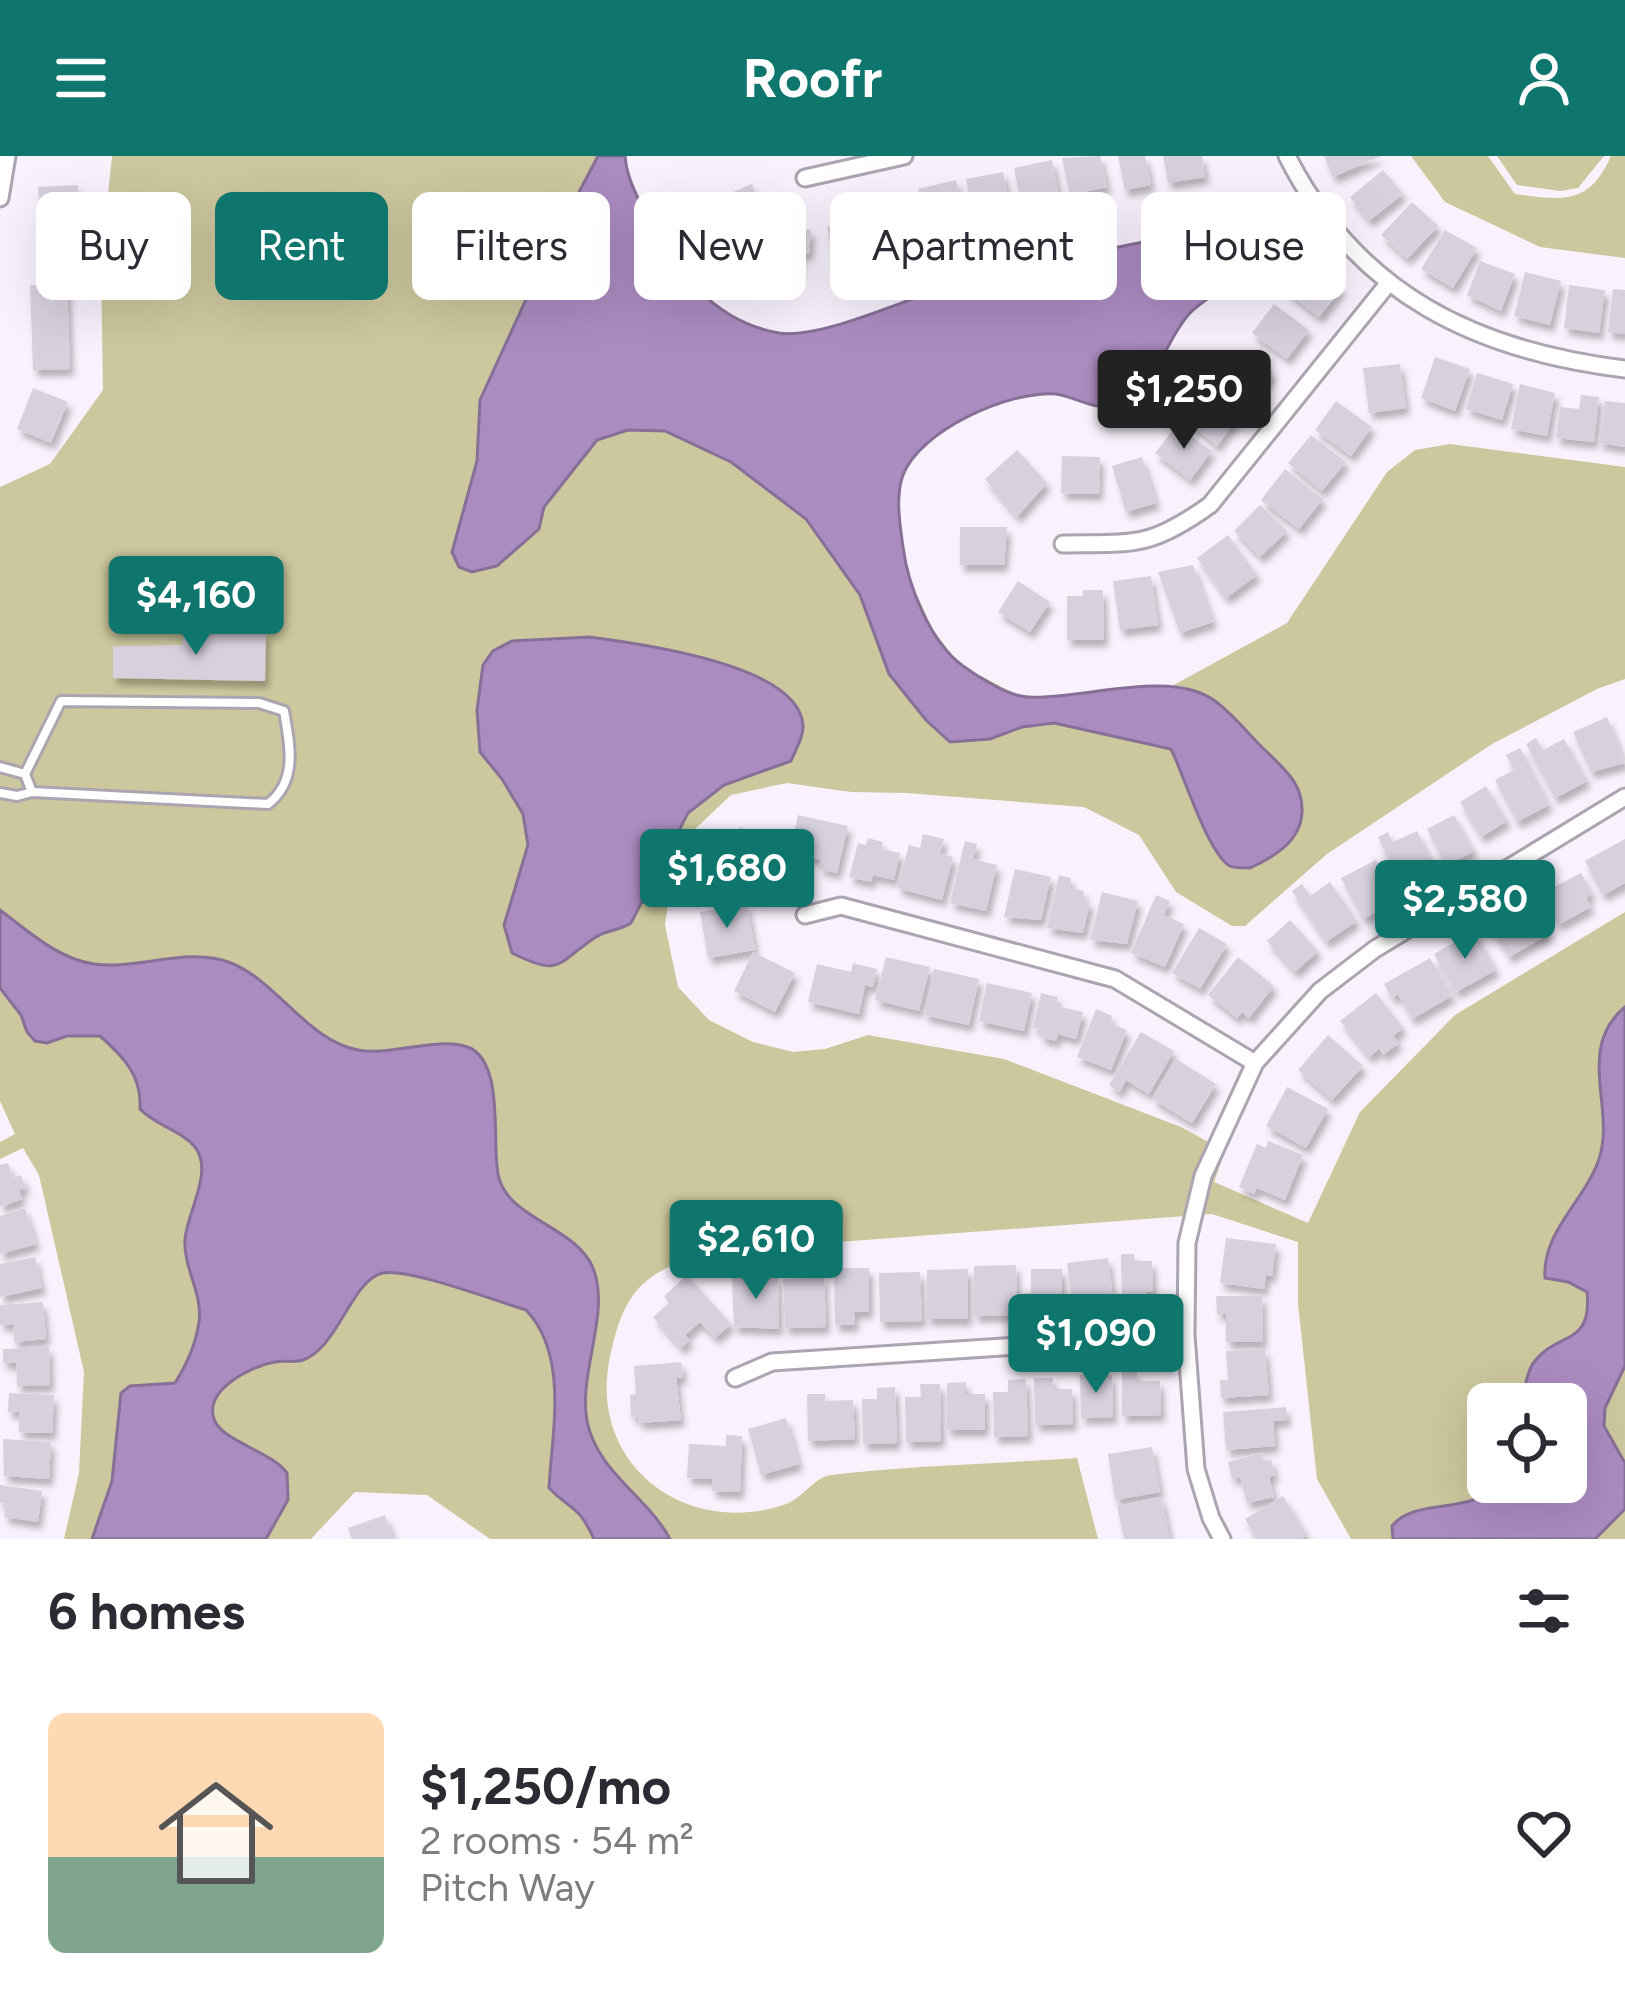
<!DOCTYPE html>
<meta charset="utf-8">
<style>
body{margin:0;font-family:Figtree,sans-serif;background:#f2f2f3;color:#2b2b33;height:100vh;display:flex;flex-direction:column;font-size:45px;white-space:nowrap}
*{box-sizing:border-box;margin:0}
p{font-size:39px;color:#7c7c81}
.icon{flex:none;width:66px;height:66px;fill:none;stroke:currentColor;stroke-width:2;stroke-linecap:round;stroke-linejoin:round}
.map{position:relative;height:1383px;overflow:hidden}
.sheet{display:flex;flex-direction:column;background:#fff;flex:1}
.sheet>*{flex:none}
.banner{position:absolute;left:36px;top:36px;width:1554px;height:108px;display:flex;gap:24px}
.buttons{position:absolute;left:1467px;top:1227px;display:grid;gap:24px}
.buttons a{display:grid;place-items:center;width:120px;height:120px;border-radius:18px;background:#fff;box-shadow:0 12px 48px #0002;font-size:60px}
.price{position:absolute;translate:-50% -102px;padding:0 27px;border-radius:12px;background:#0f766e;color:#fff;font-size:39px;line-height:78px;filter:drop-shadow(0 3px 6px #0008)}
.price::after{content:'';position:absolute;left:50%;top:72px;width:36px;height:27px;margin-left:-18px;background:inherit;clip-path:polygon(0 0,100% 0,50% 100%)}
.price.current{background:#222;color:#fff}
ul{padding:0;list-style:none}
li{display:flex;align-items:center;gap:36px;height:300px;padding:0 48px}
li+li{border-top:3px solid #e1e1e2}
li span{display:grid;place-items:center;flex:none;width:336px;height:240px;border-radius:18px;color:#555}
li>.icon{margin-inline-start:auto}
span .icon{width:144px;height:144px;fill:#fffc;stroke-width:1}
li b{font-size:51px}
h2{display:flex;justify-content:space-between;align-items:center;height:144px;padding:0 48px;font-size:51px}
.tag{padding:0 42px;border-radius:18px;background:#fff;box-shadow:0 12px 48px #0002;font-size:42px;line-height:108px}
.tag.current{background:#0f766e;color:#fff}
header{display:flex;justify-content:space-between;align-items:center;height:156px;padding:0 48px;background:#0f766e;color:#fff;font-size:54px;font-weight:700}
.map>svg:first-child{display:block}
.green{fill:#ccc79d;fill-rule:evenodd}
.water{fill:#ab8cc1;stroke:#867097;stroke-width:3}
.building{fill:#d7d0dd;filter:url(#shadow)}
.lines{fill:none;stroke-linecap:round;stroke-linejoin:round}
.lane-casing{stroke:#aca4b1;stroke-width:14}
.street-casing{stroke:#aca4b1;stroke-width:21}
.lane{stroke:#fff;stroke-width:8}
.street{stroke:#fff;stroke-width:15}
</style>
<header><svg class="icon" aria-label="menu" viewBox="0 0 24 24"><path d="M4 6h16M4 12h16M4 18h16"/></svg>Roofr<svg class="icon" aria-label="person" viewBox="0 0 24 24"><circle cx="12" cy="8" r="4"/><path d="M4 21q1-7 8-7t8 7"/></svg></header>
<div class="map">
<svg width="1625" height="1383" viewBox="0 0 1625 1383">
<defs>
<filter id="shadow"><feDropShadow dx="4" dy="7" stdDeviation="3" flood-color="#0004"/></filter>
</defs>
<rect width="100%" height="100%" fill="#f9f2fd"/>
<path class="green" d="M112,0H625C627,23 637,40 647,60C675,115 715,167 779,177C820,183 898,146 939,134C1034,107 1130,88 1227,70L1243,71L1253,93L1250,107L1237,122L1191,155L1173,180L1149,228L1115,250H1096L1055,238L1011,244L949,268L910,304L901,324L899,361L906,415L933,474L960,509L1023,542L1172,530L1287,467L1387,316L1415,294L1450,288L1625,311V523L1597,533L1492,588L1327,698L1245,770H1232L1176,736L1139,679L1084,651L906,637L851,636L787,627L731,639L694,674L672,718L665,769L678,831L709,864L753,886L793,896L825,893L868,879L1004,903L1181,971L1225,995L1214,1026L1308,1067L1360,956L1455,859L1625,756V1383H1351L1317,1323L1298,1148V1086L1212,1058L707,1096C643,1117 624,1134 610,1201C587,1308 686,1383 786,1348C803,1342 813,1322 831,1319C912,1309 996,1308 1077,1302L1098,1383H490L427,1339L355,1336L311,1383H64L79,1317L84,1216L39,1019L23,992L0,1003V986L15,978L0,945V331L50,308L103,234L101,105ZM1488,1248H1566V1326H1488Z
M1411,0H1488L1515,38C1562,44 1589,50 1611,0H1625V102L1540,91L1445,46Z
M1497,0H1604L1578,32L1561,35L1517,29Z"/>
<path class="water" d="M598,0H625C627,23 637,40 647,60C675,115 715,166 779,177C820,183 898,146 939,134C1034,107 1130,88 1227,70L1243,71C1248,82 1256,93 1251,105C1239,129 1206,139 1189,158C1162,189 1159,231 1118,248C1097,257 1077,241 1056,238C1010,234 920,274 903,319C895,341 900,369 903,391C908,430 930,486 963,510C978,521 1010,541 1028,541C1081,544 1171,512 1215,545C1234,559 1250,580 1267,596C1286,615 1303,628 1302,656C1301,685 1274,701 1250,712C1243,711 1236,713 1230,710C1208,698 1184,619 1171,593L1054,567L1022,571L990,583L950,586L926,564L889,518L860,439L806,363L731,306L665,275L628,274L597,284L544,351L539,373L497,410L472,416L459,411L452,396L477,305L480,244L550,91Z
M589,481C636,487 800,508 803,570C804,580 795,595 791,605L724,629L688,657L631,767C619,775 606,774 596,781C556,807 562,822 512,797L504,769L528,689L523,658L502,623L480,596L477,554L483,509L493,495L512,485Z
M0,754C28,775 58,803 94,808C139,814 187,790 231,807C278,826 308,885 358,894C390,901 451,876 475,895C503,917 492,986 498,1018C506,1063 576,1070 593,1112C611,1156 578,1217 587,1265C597,1316 648,1341 670,1383H594C578,1348 571,1355 549,1332C552,1276 569,1199 526,1154C496,1145 409,1112 383,1117C352,1123 338,1192 303,1204C294,1207 284,1204 275,1206C252,1210 204,1233 214,1263C221,1285 271,1295 287,1317L288,1344L266,1383H92L112,1325L121,1237L130,1230L175,1227C187,1208 196,1188 199,1166C203,1137 183,1112 185,1083C187,1057 214,1015 195,991C182,975 155,969 140,953C142,920 124,901 100,880H67L47,887L35,885L27,876L21,859L0,832Z
M1625,851V1210L1605,1252L1604,1270L1625,1307V1353L1595,1383H1393L1392,1370C1416,1340 1474,1361 1497,1326H1566V1248H1521C1524,1236 1526,1220 1532,1209C1555,1174 1593,1192 1587,1136L1568,1126L1545,1122C1542,1075 1585,1045 1599,1003C1616,953 1575,892 1625,851Z"/>
<path class="building" d="M1100,0L1107,31L1070,39L1062,2Z
M1118,0H1145L1151,29L1125,34Z
M1163,0H1202L1205,21L1168,27Z
M1324,0H1381L1333,21Z
M1052,4L1059,41L1021,48L1014,12Z
M1383,14L1403,38L1369,65L1350,41Z
M1003,16L1010,51L973,59L966,23Z
M956,24L967,72L929,80L918,33Z
M752,28L764,59L723,75L711,45Z
M78,29L82,106L44,108L38,31Z
M885,39L888,51L908,46L915,78L891,84L890,77L876,80L868,43Z
M1412,46L1438,70L1407,103L1381,79Z
M844,67L847,76L860,73L867,104L836,112L827,71Z
M786,71L811,74L809,98L800,97L798,118L761,115L763,81L785,83Z
M1445,74L1477,92L1453,132L1421,113Z
M1307,104L1342,132L1319,161L1283,133Z
M1480,105L1515,118L1501,155L1467,139Z
M1525,116L1561,125L1550,169L1514,160Z
M67,128L70,213L33,214L30,129Z
M1569,129L1605,134L1599,177L1564,172Z
M1613,133L1625,134V178L1608,176Z
M1274,148L1309,174L1287,203L1252,177Z
M1243,197L1273,216L1252,248L1236,238L1240,231L1226,222Z
M1435,201L1470,213L1455,255L1421,242Z
M1400,208L1406,252L1369,257L1363,212Z
M1477,217L1513,228L1502,264L1466,253Z
M1520,228L1555,237L1547,280L1511,273Z
M33,232L68,246L51,287L17,273Z
M1211,238L1238,261L1217,290L1187,266Z
M1581,239L1599,241L1594,286L1556,282L1560,251L1579,253Z
M1336,245L1372,271L1351,300L1315,274Z
M1605,245L1625,247V291L1599,287Z
M1177,269L1212,295L1190,324L1155,297Z
M1311,279L1346,306L1322,335L1288,307Z
M1017,294L1047,327L1017,361L985,323Z
M1062,300L1100,301L1099,338L1061,337Z
M1142,301L1156,347L1126,356L1112,310Z
M1285,313L1323,343L1299,373L1261,344Z
M1260,349L1287,375L1260,401L1234,375Z
M960,371H1007L1004,409H960Z
M1228,379L1257,419L1226,442L1197,402Z
M1193,409L1213,466L1180,477L1158,416Z
M1151,420L1158,469L1120,474L1113,425Z
M1018,425L1050,446L1030,476L998,456Z
M1083,434H1103L1104,484H1067V440H1083Z
M184,474L266,477L265,525L113,522V490L182,489Z
M1607,561L1625,607L1591,616L1573,576Z
M1536,582L1543,594L1564,583L1587,625L1555,642L1526,588Z
M1520,592L1549,649L1517,666L1495,624L1514,614L1506,599Z
M1486,630L1507,665L1481,681L1460,646Z
M798,659L848,670L837,717L819,713L821,704L790,697Z
M1454,659L1474,695L1446,710L1427,673Z
M740,671L781,692L754,742L737,733L742,724L718,712Z
M1417,675L1433,707L1417,715L1420,721L1402,730L1378,681L1388,676L1393,686Z
M923,678L944,683L940,698L953,701L942,744L897,732L909,689L920,692Z
M868,682L883,686L881,693L900,697L894,724L873,719L871,726L849,721L858,687L866,689Z
M1625,683V727L1603,739L1585,705Z
M965,685L977,688L973,703L997,709L986,755L950,747Z
M1376,704L1392,736L1375,744L1380,754L1363,763L1341,722Z
M1015,713L1051,721L1041,764L1004,761Z
M1581,717L1592,738L1586,742L1591,751L1558,769L1549,751L1543,755L1533,736L1551,727L1554,731Z
M1059,719L1071,722L1069,731L1084,735L1082,744L1090,746L1083,777L1047,772Z
M1330,726L1357,765L1326,786L1292,735L1302,728L1310,740Z
M1102,736L1138,745L1127,788L1090,784Z
M1156,739L1170,745L1164,759L1184,768L1165,811L1131,797Z
M1530,745L1549,778L1509,801L1486,762L1501,753L1505,760Z
M747,748L755,794L708,802L700,756Z
M1290,764L1318,795L1295,816L1267,785Z
M1199,772L1227,788L1200,833L1172,817Z
M1474,775L1496,814L1456,836L1434,798Z
M753,796L795,817L775,856L734,835Z
M886,801L930,811L919,855L875,844Z
M1238,801L1274,830L1249,862L1242,856L1237,862L1208,839Z
M1430,802L1452,840L1412,863L1398,838L1392,842L1384,828Z
M853,807L877,813L873,831L865,829L859,858L808,846L817,808L851,816Z
M934,813L979,823L969,869L924,859Z
M987,827L1032,837L1024,875L979,865Z
M1041,837L1058,841L1056,850L1083,856L1076,883L1058,878L1056,885L1040,881L1042,874L1033,872Z
M1376,837L1403,872L1393,880L1399,887L1383,899L1379,893L1369,901L1340,865Z
M1096,853L1112,860L1110,867L1127,874L1111,914L1077,901Z
M1141,876L1174,895L1149,938L1126,924L1120,936L1109,929Z
M1328,879L1363,910L1332,944L1298,914Z
M1176,903L1216,928L1192,967L1152,943Z
M1287,931L1328,953L1306,992L1266,970Z
M1268,985L1303,999L1285,1044L1257,1032L1254,1038L1239,1031L1257,988L1266,992Z
M8,1007L13,1022L21,1019L26,1032L19,1034L22,1043L0,1051V1009Z
M25,1052L36,1088L0,1098V1060Z
M1226,1082L1276,1088L1272,1120L1266,1119L1264,1133L1220,1127Z
M1121,1098H1134V1105H1152L1153,1136H1145L1146,1151H1122Z
M35,1101L42,1132L0,1141V1108Z
M1108,1102L1114,1151L1073,1156L1067,1107Z
M1016,1109L1017,1159L974,1160V1110Z
M834,1112H869V1156H854L855,1169H835Z
M968,1113V1163H927V1114Z
M1031,1113H1062V1154L1025,1155V1137H1031Z
M920,1116L922,1165L880,1166L879,1117Z
M687,1119L731,1168L715,1182L700,1166L685,1179L690,1184L681,1192L653,1161L669,1147L664,1140Z
M778,1120L779,1173L734,1171L732,1122Z
M824,1121L826,1171L785,1172L783,1123Z
M1216,1140H1262L1263,1186H1226V1158H1217Z
M43,1146L46,1183L14,1186L13,1168L0,1169V1149Z
M49,1191L50,1229L17,1230L16,1207H3V1193Z
M1265,1193L1269,1239L1221,1242L1220,1224H1228L1226,1195Z
M681,1206L683,1221L676,1222L681,1264L639,1267L638,1260L631,1261L630,1239L636,1238L634,1210Z
M1122,1216H1137V1225H1160L1161,1259L1122,1260Z
M1080,1219H1112L1113,1261L1081,1262Z
M1034,1222H1053V1233H1072L1073,1268L1035,1269Z
M1026,1223L1028,1280L994,1281L993,1236H1008V1224Z
M966,1226V1238H985V1274H947V1227Z
M920,1228H940L941,1285L906,1286L905,1241H921Z
M895,1231L897,1287L863,1288L862,1243H877V1232Z
M9,1237L54,1239L52,1277L19,1276V1256H8Z
M807,1238H825V1245L853,1244L855,1283L808,1285Z
M1286,1251L1287,1264L1273,1265L1275,1290L1226,1294L1223,1256Z
M786,1262L799,1308L761,1319L748,1273Z
M726,1279L742,1280L740,1336L712,1335V1323L687,1322L689,1288L726,1290Z
M3,1283L51,1286L49,1323L4,1320Z
M1152,1291L1160,1336L1115,1344L1108,1298Z
M1262,1297L1264,1305L1271,1303L1275,1319L1269,1321L1274,1341L1247,1347L1240,1321L1232,1323L1228,1306Z
M0,1329L42,1335L38,1366L4,1361L6,1348L0,1347Z
M1283,1340L1307,1379L1301,1383H1257L1245,1363Z
M1161,1341L1170,1383H1124L1117,1350Z
M385,1359L394,1383H352L348,1372Z"/>
<g class="lines">
<defs>
<path id="lane" d="M0,611L25,618L32,636L17,640L0,637
M25,618L61,545L259,547L284,555C290,589 298,625 268,648L32,636"/>
<path id="street" d="M1287,0C1357,138 1476,195 1625,213
M805,22L904,0
M0,42L7,0
M1063,388C1135,387 1150,392 1210,349L1387,129
M805,759L841,750L1115,823L1255,907
M735,1222L772,1206L1186,1179
M1222,1383L1211,1362L1196,1313L1186,1179L1187,1087L1203,1020L1255,907L1320,835L1375,793L1625,641"/>
</defs>
<use href="#lane" class="lane-casing"/>
<use href="#street" class="street-casing"/>
<use href="#lane" class="lane"/>
<use href="#street" class="street"/>
</g>
</svg>
<div class="buttons">
<a><svg class="icon" aria-label="locate" viewBox="0 0 24 24"><circle cx="12" cy="12" r="6"/><path d="M12 2v4M12 18v4M2 12h4M18 12h4"/></svg></a>
</div>
<b class="price current" style="left:1184px;top:296px">$1,250</b>
<b class="price" style="left:196px;top:502px">$4,160</b>
<b class="price" style="left:727px;top:775px">$1,680</b>
<b class="price" style="left:1465px;top:806px">$2,580</b>
<b class="price" style="left:756px;top:1146px">$2,610</b>
<b class="price" style="left:1096px;top:1240px">$1,090</b>
<div class="banner">
<a class="tag">Buy</a>
<a class="tag current">Rent</a>
<a class="tag">Filters</a>
<a class="tag">New</a>
<a class="tag">Apartment</a>
<a class="tag">House</a>
</div>
</div>
<section class="sheet">
<h2>6 homes<svg class="icon" aria-label="filters" viewBox="0 0 24 24"><path d="M4 7h16M4 17h16"/><circle cx="9" cy="7" r="2"/><circle cx="15" cy="17" r="2"/></svg></h2>
<ul>
<li><span style="background:linear-gradient(#ffd9b3 60%,#7fa58c 0)"><svg class="icon" aria-label="home" viewBox="0 0 24 24"><path d="M3 11l9-7 9 7M6 9v11h12V9"/></svg></span><div><b>$1,250/mo</b><p>2 rooms · 54 m²</p><p>Pitch Way</p></div><svg class="icon" aria-label="heart" viewBox="0 0 24 24"><path d="M12 20l-8-8c-3-5 5-10 8-4 3-6 11-1 8 4z"/></svg></li>
</ul>
</section>
